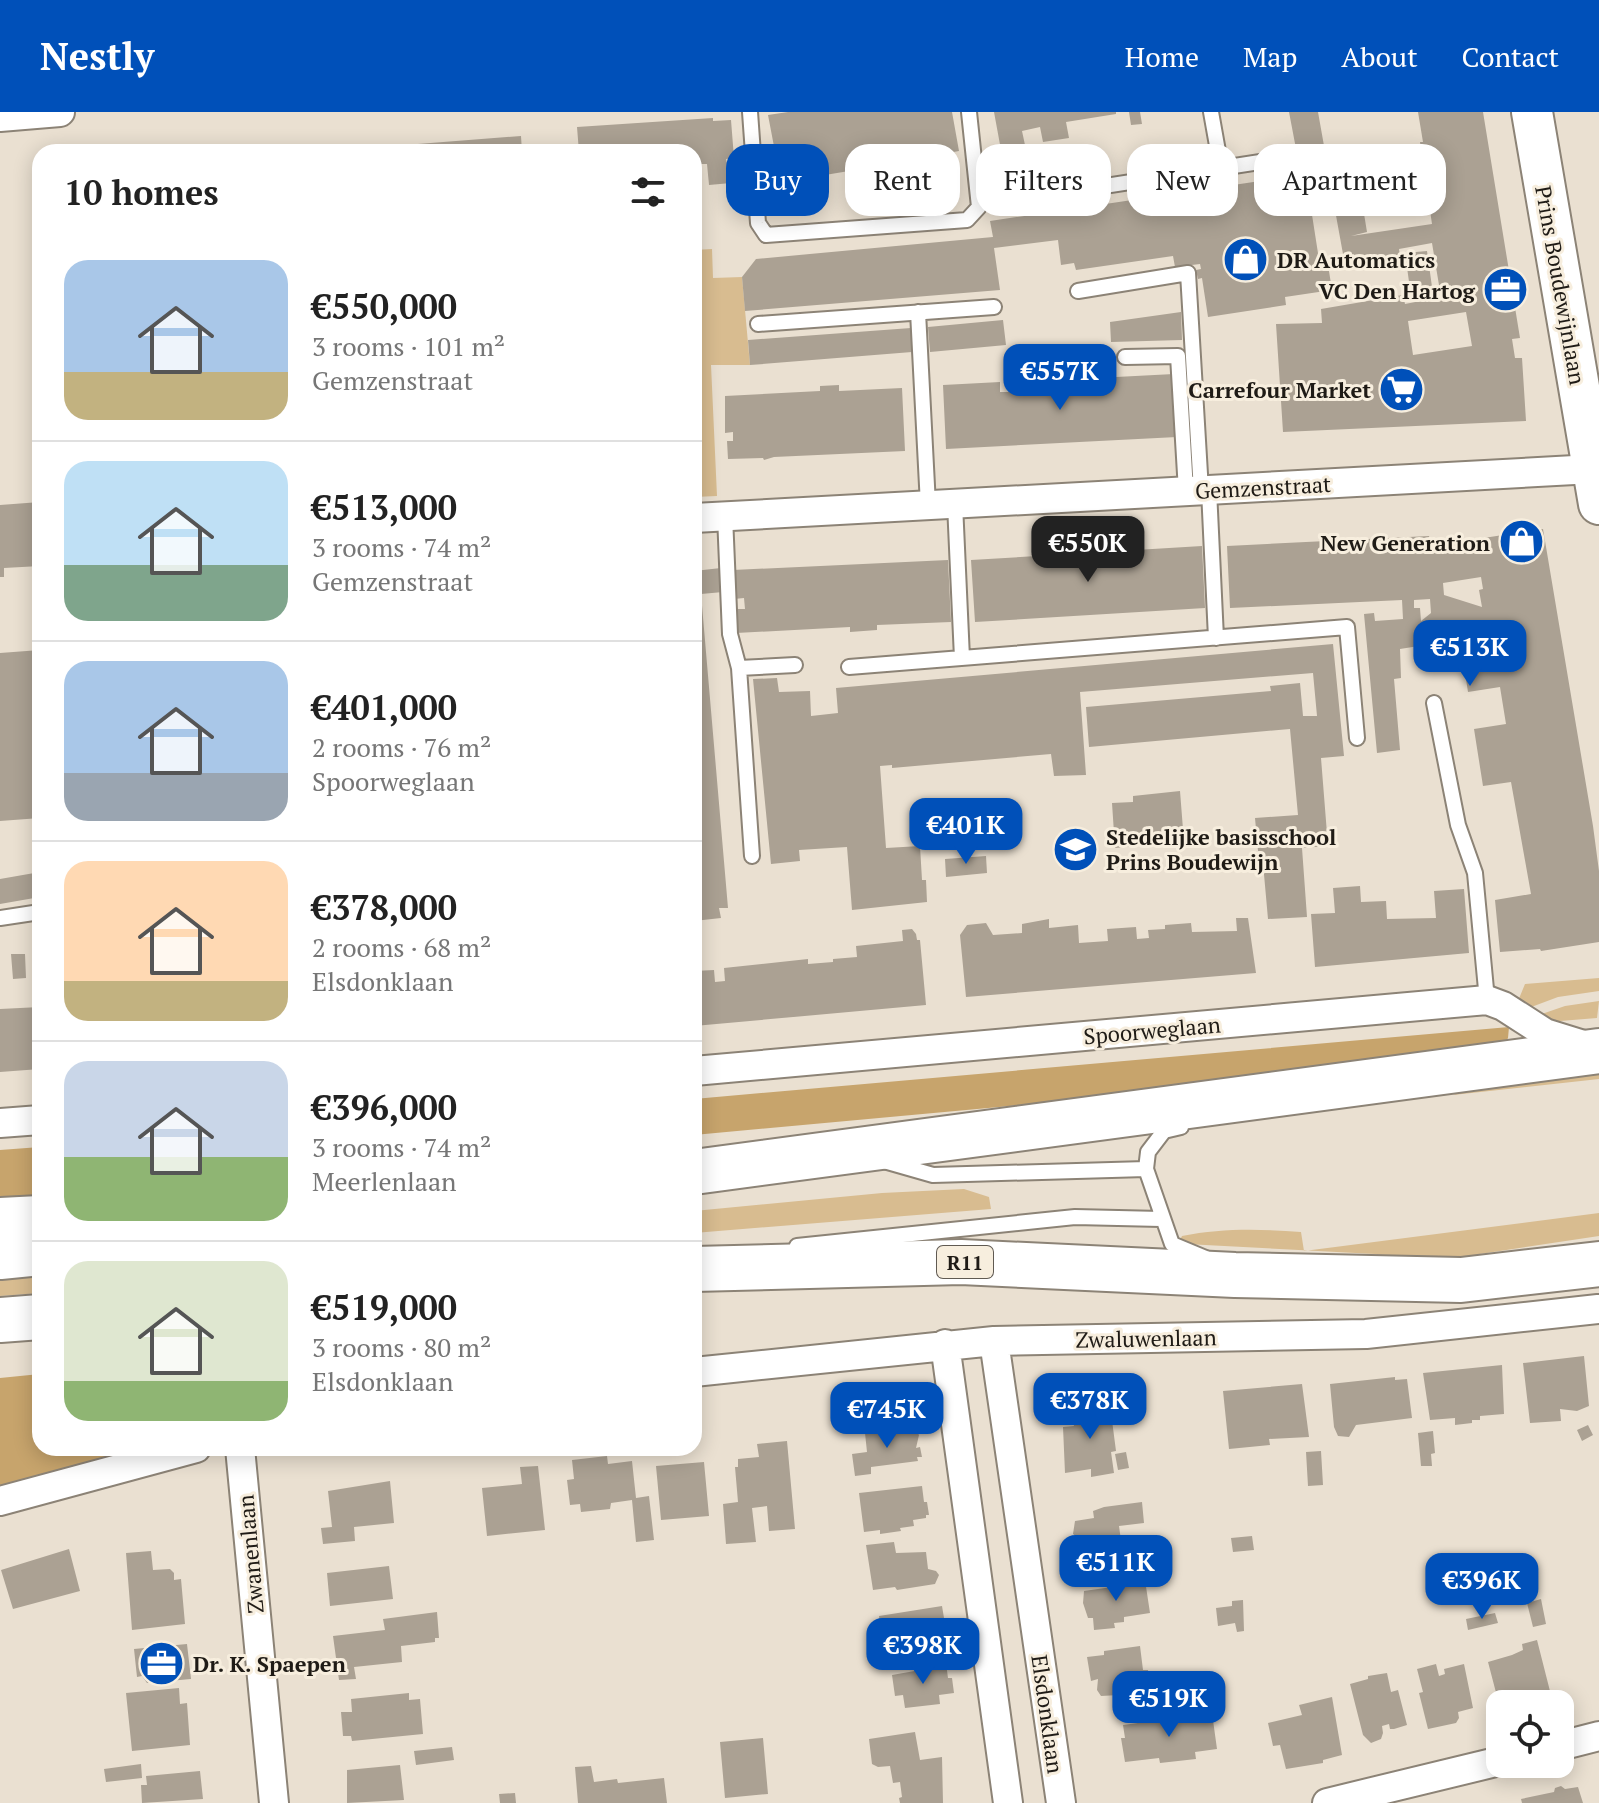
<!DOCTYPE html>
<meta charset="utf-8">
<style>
body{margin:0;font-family:"PT Serif",serif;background:#f2f2f2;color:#222;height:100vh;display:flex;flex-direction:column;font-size:30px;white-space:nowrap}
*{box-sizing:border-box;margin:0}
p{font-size:26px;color:#767676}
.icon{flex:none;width:44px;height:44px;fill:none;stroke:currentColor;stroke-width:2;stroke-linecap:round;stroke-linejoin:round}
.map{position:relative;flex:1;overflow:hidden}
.drawer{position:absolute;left:32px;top:32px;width:670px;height:1312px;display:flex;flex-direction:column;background:#fff;border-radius:24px;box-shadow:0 4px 20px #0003}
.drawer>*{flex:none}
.banner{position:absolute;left:726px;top:32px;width:752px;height:72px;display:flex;gap:16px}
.tools{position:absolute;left:1486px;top:1578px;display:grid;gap:16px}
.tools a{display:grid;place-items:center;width:88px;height:88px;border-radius:16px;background:#fff;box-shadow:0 4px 20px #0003;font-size:40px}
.price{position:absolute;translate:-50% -68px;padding:0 18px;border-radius:16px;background:#0050b9;color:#fff;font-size:26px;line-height:52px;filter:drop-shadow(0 2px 4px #0008)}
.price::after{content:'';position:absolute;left:50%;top:48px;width:24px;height:18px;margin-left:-12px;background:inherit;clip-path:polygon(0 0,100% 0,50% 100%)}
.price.selected{background:#222;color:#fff}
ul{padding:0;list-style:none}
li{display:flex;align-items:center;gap:24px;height:200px;padding:0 32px}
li+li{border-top:2px solid #e0e0e0}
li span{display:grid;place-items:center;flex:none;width:224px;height:160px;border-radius:24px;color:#555}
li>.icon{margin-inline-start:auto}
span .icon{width:96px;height:96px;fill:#fffc;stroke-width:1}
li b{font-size:34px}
h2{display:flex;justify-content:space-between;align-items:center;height:96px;padding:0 32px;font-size:34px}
.tag{padding:0 28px;border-radius:24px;background:#fff;box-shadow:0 4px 20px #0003;font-size:28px;line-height:72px}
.tag.selected{background:#0050b9;color:#fff}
header{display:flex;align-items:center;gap:48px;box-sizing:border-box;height:112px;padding:0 40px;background:#0050b9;color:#fff}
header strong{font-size:38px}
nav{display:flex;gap:44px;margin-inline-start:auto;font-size:28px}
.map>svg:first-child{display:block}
.green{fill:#d8bc90}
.forest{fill:#c7a46c}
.building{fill:#aba193;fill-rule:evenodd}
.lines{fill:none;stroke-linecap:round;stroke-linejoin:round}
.service-casing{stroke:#8c8376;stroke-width:18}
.minor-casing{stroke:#8c8376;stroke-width:32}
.secondary-casing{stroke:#8c8376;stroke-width:44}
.trunk-casing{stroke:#8c8376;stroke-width:48}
.service{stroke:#fff;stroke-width:14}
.minor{stroke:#fff;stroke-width:28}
.secondary{stroke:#fff;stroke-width:40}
.trunk{stroke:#fff;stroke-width:44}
.labels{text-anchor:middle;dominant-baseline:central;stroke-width:6;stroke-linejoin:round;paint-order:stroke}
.shield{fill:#f7eede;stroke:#605a52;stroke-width:2}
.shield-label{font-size:20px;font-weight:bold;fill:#1f1b16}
.poi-label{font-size:22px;font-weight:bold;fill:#1f1b16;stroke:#f7eede;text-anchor:start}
.street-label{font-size:22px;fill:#1f1b16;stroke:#f7eede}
</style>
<header>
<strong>Nestly</strong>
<nav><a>Home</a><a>Map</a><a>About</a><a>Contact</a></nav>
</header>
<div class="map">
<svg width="1599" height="1691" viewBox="0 0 1599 1691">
<rect width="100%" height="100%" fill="#eae0d1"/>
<path class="green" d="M712,137L713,166L742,165L750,253H711L717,384L694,385V138Z
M1599,866V879L1558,885L1526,897L1518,889L1525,872Z
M1599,889L1597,906L1548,910L1536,904L1565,894Z
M1599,955V967L1453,983L1489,969Z
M964,1077L989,1085L991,1097L694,1121V1099L882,1081Z
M1599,1101V1124L1480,1142L1455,1153L1401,1152L1375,1142L1186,1132L1180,1128L1182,1124C1222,1116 1260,1117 1301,1120L1304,1139Z
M40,1159V1181L0,1184V1163Z"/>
<path class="forest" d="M1509,915L1508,926L1503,935L1085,987L694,1023V987Z
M40,1035V1083L0,1086V1038Z
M40,1262V1336H146L0,1376V1266Z"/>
<path class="building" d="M788,0H952L959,39L937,43L936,38L919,41L920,46L877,53V48L860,52L861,57L819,64L818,59L801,62L802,68L781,71L768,3Z
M994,0H1116V2L1066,10L1069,26L1043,30L1040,15L1022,19L1025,33L1001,38Z
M1129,0H1140L1142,12L1131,13Z
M1289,0H1318L1326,45L1354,41L1367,120L1351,124L1432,112L1420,30H1423L1418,0H1483L1520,226L1512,227L1515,246H1522L1526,309L1283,320L1276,212L1322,211L1321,197L1403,183L1405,192L1441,185L1432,131L1399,137L1400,144L1345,153L1333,87L1310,90L1320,154L1328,153L1332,178L1285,185L1286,193L1208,205L1202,166L1198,167L1196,158L1201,157L1200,152L1175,155L1173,144L1076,158L1074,151L1061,153L1058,128L994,136L1000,178L745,199L742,165L756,147L993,125L990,109L1301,63ZM1466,200L1472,234L1413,243L1408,209Z
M713,6V9L731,8L734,46L726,47L731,71L709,73L707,52H694V40H579L577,15Z
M521,24L522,40H367V36Z
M1427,139L1433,182L1411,184L1405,141Z
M1181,200L1182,228L1111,230L1110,210Z
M1003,208L1006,233L930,240L928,215Z
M911,216L912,240L750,253L748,228Z
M1174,262L1177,325L946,337L943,273L1000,270V280H1010L1009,269L1049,266L1050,277H1059L1058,268Z
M839,273V279L902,276L905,339L774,345L764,348L763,346L728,347L727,329H733V320L725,321V284L820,279V274Z
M40,390V454L4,456V465H0V393Z
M1543,417L1593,714L1599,759V830L1541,839L1540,837L1500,840L1495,788L1531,782L1511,670L1483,674L1474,617L1506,612L1500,575L1468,580L1464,555L1493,551L1488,523L1400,537L1401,566L1394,567L1400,638L1377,641L1364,502L1374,501L1375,509L1403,507L1402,488L1230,496L1227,434L1429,424L1430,428H1450L1490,425ZM1481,465L1483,477L1479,478L1482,495L1444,483L1443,471ZM1430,487L1431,501L1421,509L1420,496H1414V488Z
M1202,434L1205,496L975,510L971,448Z
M948,448L951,510L877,513V518L850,520V515L736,521L735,497H745L744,486L734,487L733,458Z
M721,456L723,480L701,482L728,796H719L721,806L694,809V459Z
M1333,532L1344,644L1321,646L1328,734L1302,736L1307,805L1268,807L1262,740L1258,739L1255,706L1298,703L1290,617L1089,635L1086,595L1271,579L1270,574L1300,571L1303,604H1317L1313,561L1080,580L1086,663L1054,664L1051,642L892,656V653L880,654L886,736L920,734L922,768H926L927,790L852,798L847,735L799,738L800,749L771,752L753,567L777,566L779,580L810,579L811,604L838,601L836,576Z
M40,538V706L0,709V541Z
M1180,679L1184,730L1115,736L1112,691L1133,690V684Z
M986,744L987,761L946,765L945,747Z
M40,760V785L0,792V767Z
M1360,774L1361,790L1386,789L1387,807L1436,806L1434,779L1464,777L1469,841L1315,855L1311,802L1335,801L1333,776Z
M1236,806H1248L1256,861L966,885L960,823L967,813L986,811L993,823L1022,821V812L1049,807V816L1078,813L1079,831L1108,829L1107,817L1136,815L1137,827L1149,826L1148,818L1165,817V813L1191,811L1192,820L1237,819Z
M912,817L916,822L917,828H920L926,893L694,914V859L714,858L715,870L725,869L724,856L808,847V852L833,850V847L857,845L856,834L903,829L902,818Z
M11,842H25L26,866L13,867Z
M40,895V957L0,960V897Z
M1584,1244L1589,1294L1577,1299L1560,1297L1561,1309L1530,1311L1523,1251Z
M1502,1253L1504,1302L1480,1304V1308H1472V1311L1455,1313V1306L1430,1308L1423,1261Z
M1395,1265V1268L1407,1267L1412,1306L1356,1313L1349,1325L1338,1324L1334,1315L1330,1272Z
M1302,1272L1309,1325L1269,1327L1270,1333L1229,1337L1223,1279Z
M1110,1293L1116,1339L1111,1340L1114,1361L1091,1365V1357L1065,1361L1063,1315L1074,1314L1070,1297Z
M1588,1313L1593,1323L1582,1329L1577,1318Z
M914,1315L919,1323L916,1336L920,1335L922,1345H917L918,1349L871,1355V1362L855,1364L852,1342L867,1340L865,1321Z
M1433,1319L1435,1341L1431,1342L1432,1354H1421L1418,1321Z
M787,1329L795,1417L769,1419L767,1394L752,1396L756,1430L726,1432L723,1392L738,1390L735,1355H738V1347L759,1345L757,1332Z
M1321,1339L1323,1373L1308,1374L1306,1340Z
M1126,1340L1129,1356L1118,1358L1115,1342Z
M607,1344L608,1352L632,1349L636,1386L649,1384L654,1428L636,1430L632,1388L611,1391L610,1397L581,1400L580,1392L570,1393L567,1368L574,1367L572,1348Z
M704,1350L709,1404L661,1408L656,1354Z
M538,1354L545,1418L487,1424L482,1376L522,1372L520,1355Z
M390,1369L394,1411L354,1415L355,1429L323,1432L321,1416L332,1415L328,1379Z
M922,1374L924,1390H927L929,1403H926V1406L913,1408L914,1414L900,1416L901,1419L880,1422V1418L864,1420L859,1381Z
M1142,1390L1144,1411L1119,1414L1123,1443L1101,1447L1100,1441L1080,1444L1077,1425L1073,1422L1075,1409L1094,1406L1093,1399L1104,1395Z
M1252,1424L1254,1438L1233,1440L1231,1426Z
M894,1430L896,1441L926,1440L928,1457L936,1459L939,1463L935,1472L897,1478L895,1475L873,1478L866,1433Z
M1165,1432L1168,1452L1141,1455L1138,1435Z
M69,1437L80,1479L13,1497L1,1458Z
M151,1439L153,1458L170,1457L174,1461V1468L181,1467L185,1512L132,1518L126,1441Z
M389,1454L393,1487L330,1494L327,1461Z
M1145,1468L1150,1501L1124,1505V1510L1114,1511L1115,1516L1094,1518L1093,1506H1088L1083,1491L1084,1479L1112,1475V1471Z
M1541,1487L1546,1512L1533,1515L1527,1491Z
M1243,1488L1244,1519L1237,1520L1235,1511L1218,1514L1216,1496L1232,1494V1489Z
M942,1494L945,1512L937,1513L939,1531L905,1535L906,1540L890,1542V1537L884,1538L879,1504Z
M437,1500L439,1526H435V1530L401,1534L402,1550L354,1555L356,1567L339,1568L333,1524L385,1518L383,1507Z
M1495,1501L1498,1511L1468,1518L1466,1507Z
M1537,1528L1552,1587L1541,1592H1499L1488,1550L1512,1543L1523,1538L1522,1532Z
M187,1532L191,1567L147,1571L142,1564L137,1565L134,1537Z
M1140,1534L1143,1558H1148L1151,1578L1120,1586L1119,1583L1101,1584L1097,1578L1098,1567L1091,1569L1087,1545L1104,1543V1539Z
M946,1551L948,1566H952L954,1581L939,1583L940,1592L905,1596L903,1583L895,1584L892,1563L926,1557L925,1553Z
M1436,1552L1439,1564L1445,1562L1444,1557L1464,1552L1473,1596L1458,1600L1459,1606L1456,1611L1428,1617L1419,1581L1423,1580L1417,1557Z
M1387,1561L1391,1580L1398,1578L1407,1613L1394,1617H1390L1389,1612L1382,1614L1383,1621L1381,1627L1371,1631L1363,1623L1350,1572L1368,1567V1564Z
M1195,1572L1197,1587L1167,1591L1165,1576Z
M179,1576L180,1592L187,1591L190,1633L132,1639L126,1581Z
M409,1581V1588L420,1587L423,1622L352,1629L351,1624H343L341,1600H352L351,1587Z
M1332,1585L1342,1643L1323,1648V1651L1286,1657L1280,1633L1273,1634L1268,1611L1302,1603L1299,1593Z
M1212,1601L1217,1637L1195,1640L1196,1647L1160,1651L1159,1646L1125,1650L1121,1626H1125L1123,1613Z
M915,1620L920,1648L942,1645L943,1691H900L899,1686L902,1685L900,1670L893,1671L890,1654L878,1655L872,1652L869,1627Z
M763,1626L768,1682L725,1686L720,1630Z
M452,1635L454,1648L416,1653L414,1639Z
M141,1652L142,1666L106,1670L104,1657Z
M400,1653L404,1688L347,1691V1658Z
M591,1654L594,1670L617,1667L618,1671L664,1666L667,1691H578L575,1655Z
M200,1659L203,1687L142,1691L141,1673H147L146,1664Z
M1561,1674L1565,1677L1578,1675L1583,1691H1522L1521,1687L1554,1680L1555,1676Z
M515,1681L516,1691H500L499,1682Z"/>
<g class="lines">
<defs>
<path id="service" d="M750,0L758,111L766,123L967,108L979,95L969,0
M1211,0L1221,56
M1008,89L1286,46
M1078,179L1188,161L1201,379
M918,200L928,393
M758,212L994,195
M1125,245L1178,244L1186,379
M1209,378L1216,526
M955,392L962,546
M725,404L730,522L739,556L752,744
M849,555L1347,515L1357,626
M739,556L795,553
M1434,591L1458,713L1475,761L1487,888
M0,806L40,800
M1181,1015L1164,1019L1148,1040L1146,1057L1172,1132L1208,1147
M884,1049L933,1063L1146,1057
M797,1134L1075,1105L1161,1107"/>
<path id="minor" d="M0,5L60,0
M694,406L1593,357
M694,959L1487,888L1503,894L1545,921L1587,934
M0,1011L40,1008
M994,1229L1061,1691
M945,1232L1008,1691
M694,1260L994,1229L1366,1222L1598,1197
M240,1336L274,1691
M0,1389L196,1336
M1560,1634L1599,1624
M1327,1691L1500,1649"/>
<path id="secondary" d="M1532,0L1599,392"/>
<path id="trunk" d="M694,1060L1599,939
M0,1108L40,1106
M0,1145L40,1141
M694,1157L961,1150L1235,1163L1461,1168L1599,1152
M0,1208L40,1205"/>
</defs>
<use href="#service" class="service-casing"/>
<use href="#minor" class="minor-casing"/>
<use href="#secondary" class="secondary-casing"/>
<use href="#trunk" class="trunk-casing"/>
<use href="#service" class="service"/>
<use href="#minor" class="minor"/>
<use href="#secondary" class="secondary"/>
<use href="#trunk" class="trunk"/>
</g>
<defs>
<symbol id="shop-disc" viewBox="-11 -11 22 22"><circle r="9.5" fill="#0050b9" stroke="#f7eede"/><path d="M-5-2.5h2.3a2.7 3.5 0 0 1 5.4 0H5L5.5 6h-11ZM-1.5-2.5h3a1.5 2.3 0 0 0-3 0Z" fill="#fff"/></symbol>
<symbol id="office-disc" viewBox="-11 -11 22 22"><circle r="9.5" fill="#0050b9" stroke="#f7eede"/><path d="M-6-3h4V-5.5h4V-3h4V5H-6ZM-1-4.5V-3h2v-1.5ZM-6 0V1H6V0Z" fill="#fff"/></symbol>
<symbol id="supermarket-disc" viewBox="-11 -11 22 22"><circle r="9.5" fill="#0050b9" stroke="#f7eede"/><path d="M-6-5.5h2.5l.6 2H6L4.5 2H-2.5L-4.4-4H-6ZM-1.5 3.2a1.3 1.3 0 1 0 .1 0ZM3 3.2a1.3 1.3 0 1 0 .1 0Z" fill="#fff"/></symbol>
<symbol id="school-disc" viewBox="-11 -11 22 22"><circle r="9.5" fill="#0050b9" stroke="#f7eede"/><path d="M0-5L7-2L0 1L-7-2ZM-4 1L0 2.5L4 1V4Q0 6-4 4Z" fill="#fff"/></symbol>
</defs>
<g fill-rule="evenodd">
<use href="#shop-disc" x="1220" y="122" width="51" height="51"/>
<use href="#office-disc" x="1480" y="152" width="51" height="51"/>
<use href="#supermarket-disc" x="1376" y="252" width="51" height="51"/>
<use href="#shop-disc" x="1496" y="404" width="51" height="51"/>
<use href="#school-disc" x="1050" y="712" width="51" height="51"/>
<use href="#office-disc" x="136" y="1526" width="51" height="51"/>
</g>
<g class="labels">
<rect class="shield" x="937" y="1134" width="56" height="32" rx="6"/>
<g class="shield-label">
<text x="965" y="1150">R11</text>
</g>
<g class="poi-label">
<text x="1277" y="147">DR Automatics</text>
<text x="1475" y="178" text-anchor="end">VC Den Hartog</text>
<text x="1371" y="277" text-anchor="end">Carrefour Market</text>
<text x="1490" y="430" text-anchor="end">New Generation</text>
<text x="1106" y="724">Stedelijke basisschool<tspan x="1106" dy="25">Prins Boudewijn</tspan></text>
<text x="193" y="1551">Dr. K. Spaepen</text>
</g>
<g class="street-label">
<text transform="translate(1561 173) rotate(80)">Prins Boudewijnlaan</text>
<text transform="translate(1263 375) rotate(-3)">Gemzenstraat</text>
<text transform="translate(1152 918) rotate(-5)">Spoorweglaan</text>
<text transform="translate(1146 1226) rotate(-1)">Zwaluwenlaan</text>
<text transform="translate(250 1442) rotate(-95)">Zwanenlaan</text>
<text transform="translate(1048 1602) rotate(82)">Elsdonklaan</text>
</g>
</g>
</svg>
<div class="tools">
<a><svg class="icon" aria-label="locate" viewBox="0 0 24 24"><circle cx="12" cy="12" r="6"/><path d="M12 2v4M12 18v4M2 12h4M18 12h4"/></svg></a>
</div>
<b class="price" style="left:1060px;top:300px">€557K</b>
<b class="price selected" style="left:1088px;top:472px">€550K</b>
<b class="price" style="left:1470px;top:576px">€513K</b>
<b class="price" style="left:966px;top:754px">€401K</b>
<b class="price" style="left:1090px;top:1329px">€378K</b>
<b class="price" style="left:887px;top:1338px">€745K</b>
<b class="price" style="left:1116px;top:1491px">€511K</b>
<b class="price" style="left:1482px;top:1509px">€396K</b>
<b class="price" style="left:923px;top:1574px">€398K</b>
<b class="price" style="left:1169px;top:1627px">€519K</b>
<div class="banner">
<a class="tag selected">Buy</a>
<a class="tag">Rent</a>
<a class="tag">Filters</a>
<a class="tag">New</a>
<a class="tag">Apartment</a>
</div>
<section class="drawer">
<h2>10 homes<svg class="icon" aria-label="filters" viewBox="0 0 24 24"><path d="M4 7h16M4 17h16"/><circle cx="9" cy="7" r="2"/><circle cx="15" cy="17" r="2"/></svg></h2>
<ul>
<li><span style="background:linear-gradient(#a9c7e8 70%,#c2b280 0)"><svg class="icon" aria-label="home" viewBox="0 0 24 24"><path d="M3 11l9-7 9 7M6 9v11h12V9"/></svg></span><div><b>€550,000</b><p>3 rooms · 101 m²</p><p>Gemzenstraat</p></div></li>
<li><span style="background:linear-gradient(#bfe0f5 65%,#7fa58c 0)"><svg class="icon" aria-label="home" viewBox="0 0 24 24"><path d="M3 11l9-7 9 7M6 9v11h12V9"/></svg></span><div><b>€513,000</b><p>3 rooms · 74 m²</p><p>Gemzenstraat</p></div></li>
<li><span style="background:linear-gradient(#a9c7e8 70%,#9aa5b1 0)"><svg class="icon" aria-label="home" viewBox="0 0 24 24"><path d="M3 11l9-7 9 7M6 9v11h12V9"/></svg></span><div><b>€401,000</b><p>2 rooms · 76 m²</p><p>Spoorweglaan</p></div></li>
<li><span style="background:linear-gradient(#ffd9b3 75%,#c2b280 0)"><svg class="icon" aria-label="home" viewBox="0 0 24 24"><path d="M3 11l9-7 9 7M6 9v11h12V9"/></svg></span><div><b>€378,000</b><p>2 rooms · 68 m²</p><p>Elsdonklaan</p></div></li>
<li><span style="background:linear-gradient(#c9d6e8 60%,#8fb573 0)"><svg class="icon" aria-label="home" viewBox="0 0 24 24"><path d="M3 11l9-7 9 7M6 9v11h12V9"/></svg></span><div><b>€396,000</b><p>3 rooms · 74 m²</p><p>Meerlenlaan</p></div></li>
<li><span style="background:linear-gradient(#dfe7d0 75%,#8fb573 0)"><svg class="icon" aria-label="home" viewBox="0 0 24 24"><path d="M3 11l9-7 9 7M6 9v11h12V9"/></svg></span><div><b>€519,000</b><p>3 rooms · 80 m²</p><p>Elsdonklaan</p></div></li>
</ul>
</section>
</div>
